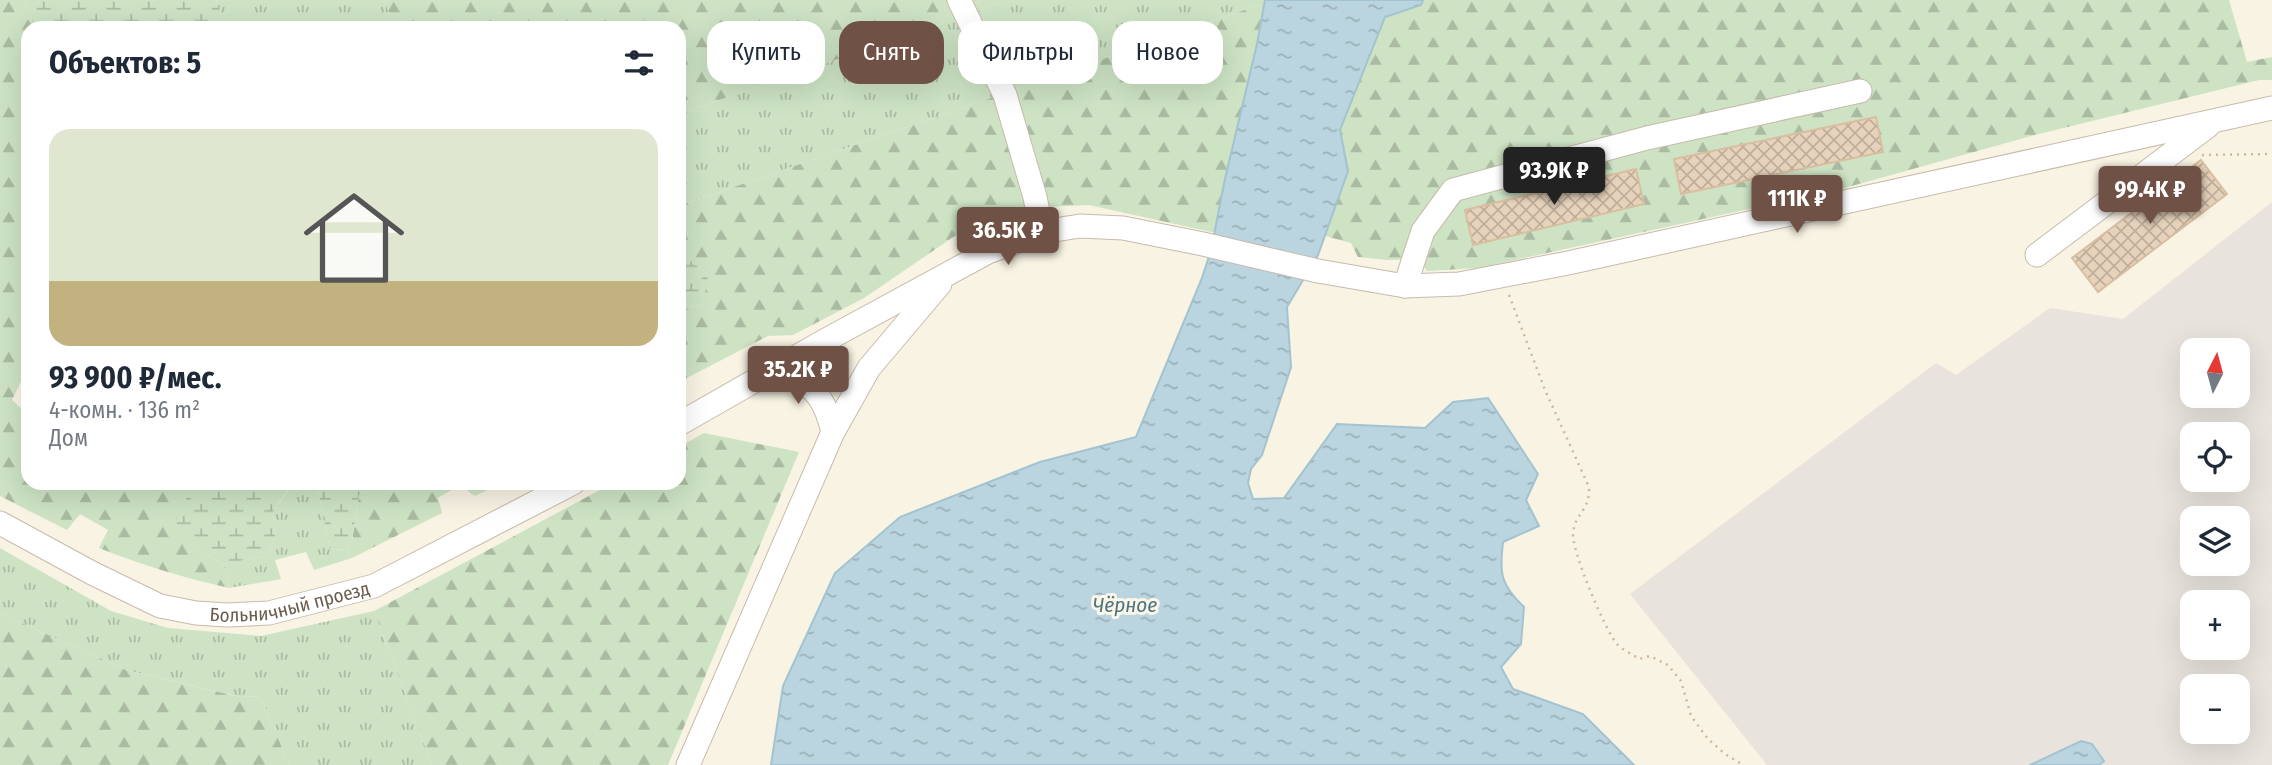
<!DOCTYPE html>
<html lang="ru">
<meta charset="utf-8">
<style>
body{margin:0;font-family:"Fira Sans Condensed",sans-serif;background:#f2f2f3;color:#1f2937;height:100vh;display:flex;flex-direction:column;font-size:26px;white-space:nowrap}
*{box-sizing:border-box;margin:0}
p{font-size:23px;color:#747a83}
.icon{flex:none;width:38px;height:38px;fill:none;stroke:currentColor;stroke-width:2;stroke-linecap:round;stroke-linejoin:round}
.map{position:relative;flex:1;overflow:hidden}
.panel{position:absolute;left:21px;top:21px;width:665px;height:469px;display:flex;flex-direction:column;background:#fff;border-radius:21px;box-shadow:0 7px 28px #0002}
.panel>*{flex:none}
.top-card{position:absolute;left:707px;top:21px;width:665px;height:63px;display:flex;gap:14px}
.needle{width:46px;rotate:6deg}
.tools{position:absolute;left:2180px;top:338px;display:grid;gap:14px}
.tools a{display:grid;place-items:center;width:70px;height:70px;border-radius:14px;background:#fff;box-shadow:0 7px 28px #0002;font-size:35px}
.price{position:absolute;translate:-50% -60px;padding:0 16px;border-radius:7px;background:#705146;color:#fff;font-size:23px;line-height:46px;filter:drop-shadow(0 2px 4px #0008)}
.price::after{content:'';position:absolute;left:50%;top:42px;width:21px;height:16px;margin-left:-10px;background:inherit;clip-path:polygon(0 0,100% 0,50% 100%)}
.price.selected{background:#222;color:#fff}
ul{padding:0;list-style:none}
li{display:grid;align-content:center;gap:14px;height:371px;padding:0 28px}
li+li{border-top:2px solid #e0e1e3}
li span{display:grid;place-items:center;height:217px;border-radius:21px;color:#555}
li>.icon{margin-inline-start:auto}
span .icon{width:126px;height:126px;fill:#fffc;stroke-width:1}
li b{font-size:30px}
h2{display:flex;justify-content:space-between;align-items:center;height:84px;padding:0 28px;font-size:30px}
.pill{padding:0 24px;border-radius:21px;background:#fff;box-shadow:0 7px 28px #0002;font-size:24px;line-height:63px}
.pill.selected{background:#705146;color:#fff}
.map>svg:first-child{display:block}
.industrial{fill:#e8e4dd;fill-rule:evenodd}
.grass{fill:url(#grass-tufts)}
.forest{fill:url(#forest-firs);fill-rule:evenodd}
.wetland{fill:url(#wetland-marsh)}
.water{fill:url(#water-ripples);stroke:#a2c3cf;stroke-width:2}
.building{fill:url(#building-cross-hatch);stroke:#dabea1;stroke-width:2}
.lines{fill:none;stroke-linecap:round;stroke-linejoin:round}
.minor-casing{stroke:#c7bbac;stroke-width:25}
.path{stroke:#ceb8a2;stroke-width:2.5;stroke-dasharray:2 5;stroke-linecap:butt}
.minor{stroke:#fff;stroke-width:23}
.labels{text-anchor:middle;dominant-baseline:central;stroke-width:6;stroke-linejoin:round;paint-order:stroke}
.street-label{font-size:19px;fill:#6c5c4d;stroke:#fcf7e8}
.water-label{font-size:21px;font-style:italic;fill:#4d7483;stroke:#fcf7e8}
</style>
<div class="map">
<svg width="2272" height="765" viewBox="0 0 2272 765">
<defs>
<pattern id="grass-tufts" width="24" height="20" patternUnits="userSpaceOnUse" patternTransform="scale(1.75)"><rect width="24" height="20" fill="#cde3c4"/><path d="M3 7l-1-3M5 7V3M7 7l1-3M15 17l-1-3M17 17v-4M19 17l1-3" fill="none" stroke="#aabba1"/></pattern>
<pattern id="forest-firs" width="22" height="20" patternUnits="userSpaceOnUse" patternTransform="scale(1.75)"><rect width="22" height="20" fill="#cde3c4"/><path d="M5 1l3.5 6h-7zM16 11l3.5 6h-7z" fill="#aabba1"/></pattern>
<pattern id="wetland-marsh" width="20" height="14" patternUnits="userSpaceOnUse" patternTransform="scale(1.75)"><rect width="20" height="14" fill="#cde3c4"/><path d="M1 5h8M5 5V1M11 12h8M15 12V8" fill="none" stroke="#aabba1"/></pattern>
<pattern id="water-ripples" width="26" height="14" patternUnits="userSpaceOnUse" patternTransform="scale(1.75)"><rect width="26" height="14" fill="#bad5df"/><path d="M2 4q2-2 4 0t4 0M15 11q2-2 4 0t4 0" fill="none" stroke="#9bb0b7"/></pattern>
<pattern id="building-cross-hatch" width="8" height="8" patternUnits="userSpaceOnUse" patternTransform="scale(1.75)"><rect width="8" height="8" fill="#e7d3bc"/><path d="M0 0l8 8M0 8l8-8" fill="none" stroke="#bfae9b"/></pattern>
</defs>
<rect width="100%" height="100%" fill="#f8f3e3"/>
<path class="industrial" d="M2272,202V765H2099L2104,761L2092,744L2081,741L2030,765H1767L1630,594L1936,363L1956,375L2050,308L2123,319ZM2193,350H2238V396H2193ZM2193,434H2238V480H2193ZM2193,518H2238V564H2193ZM2193,602H2238V648H2193ZM2193,686H2238V732H2193Z"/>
<path class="grass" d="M216,0H384L395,28H226Z
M1009,0H1265V3L679,206V114Z
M293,483H308L318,490L330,549L347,550L352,558L314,570L306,552L275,560L281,579L229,588L223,564L267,556L275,537L273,512Z
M0,548L111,611L168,628L261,636L374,611L432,765H289L261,697L237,696L126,670L0,613Z"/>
<path class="forest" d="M0,0H25L35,28H28V367L12,400L28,415V483H188L191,489L189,544L223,564L229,588C185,578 142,565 99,548L108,530L80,514L67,530L0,496Z
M384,0H1009L679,114V28H395Z
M1423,0H2229L2247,62L2272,57V80H2259L2035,135L1841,189L1478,268L1427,271L1418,259L1387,260L1358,257L1351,243L1325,236L1348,171L1340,131L1385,17L1421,5ZM1876,117L1882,152L1681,194L1674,159ZM1636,170L1644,204L1473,244L1465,210Z
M1265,3C1251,80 1229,155 1216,233L1089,205L1022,208L965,229L864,298L793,335L768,336L679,382V311L701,304L707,274L679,251V206Z
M704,433L799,452L668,765H432L374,611L613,483H679V447Z
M375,483H502L475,496L460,485L438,498L442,513L352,558L347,550L352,541L359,495Z
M0,613L126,670L236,696L261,697L289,765H0Z"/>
<path class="wetland" d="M25,0H216L226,28H35Z
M679,251L707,274L708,283L701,304L679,311Z
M188,483H292L273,512L275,537L267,556L223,564L189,544L174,524L191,489Z
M308,483H375L359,495L352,541L347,550L330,549L318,490Z"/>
<path class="water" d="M1265,0H1423L1421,5L1385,17L1340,130L1348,171L1318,255L1287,307L1291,367L1262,455L1251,469L1248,483L1253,499L1284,498L1337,424L1425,428L1453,402L1488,398L1538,474L1526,500L1539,526L1503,542C1499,574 1501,585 1524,607L1521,644L1501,667L1513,689L1583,714L1634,765H771L783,686L835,573L900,517L1040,462L1136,437L1202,278L1211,250L1225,179L1257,44Z
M2081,741L2092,744L2104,761L2099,765H2030Z"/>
<path class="building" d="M1876,117L1883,152L1681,194L1674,159Z
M2201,160L2227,194L2098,292L2072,258Z
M1636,169L1644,204L1473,245L1465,210Z"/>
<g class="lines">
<defs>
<g id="minor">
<path d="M959,0L1005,95L1035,197L1042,232"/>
<path d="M2037,255L2208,126"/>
<path d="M1405,286L1423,231L1453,190L1647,138L1860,91"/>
<path d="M767,374C809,378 823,391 833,432"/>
<path d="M679,424L826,340L988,252L1042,232L1080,226L1123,228L1203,244L1318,271L1405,286L1459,284L1568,263L2272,108"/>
<path id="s1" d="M0,523L92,573L160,606L196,613L227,615L269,613L374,586L573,483"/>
<path d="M688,765L833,432L869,368L940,284"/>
</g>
</defs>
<use href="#minor" class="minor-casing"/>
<path class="path" d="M2202,155L2272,154
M1509,295L1545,390L1589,487C1590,511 1576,512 1573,532C1571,550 1604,627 1616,643C1621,649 1632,654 1639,659L1650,656L1668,665L1681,681L1691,716L1708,739L1725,754L1743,765"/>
<use href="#minor" class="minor"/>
</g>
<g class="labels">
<g class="street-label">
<text stroke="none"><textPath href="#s1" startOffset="312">Больничный проезд</textPath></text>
</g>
<g class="water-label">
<text x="1125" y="605">Чёрное</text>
</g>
</g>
</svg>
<div class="tools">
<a><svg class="needle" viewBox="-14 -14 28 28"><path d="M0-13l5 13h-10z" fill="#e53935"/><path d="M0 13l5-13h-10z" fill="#747a83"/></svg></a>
<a><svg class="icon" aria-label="locate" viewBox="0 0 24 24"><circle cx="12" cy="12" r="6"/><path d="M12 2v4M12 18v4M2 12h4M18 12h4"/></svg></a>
<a><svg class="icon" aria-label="layers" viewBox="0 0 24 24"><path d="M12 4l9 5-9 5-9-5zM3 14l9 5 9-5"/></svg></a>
<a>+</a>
<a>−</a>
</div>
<b class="price selected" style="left:1554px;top:207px">93.9K ₽</b>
<b class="price" style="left:2150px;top:226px">99.4K ₽</b>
<b class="price" style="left:1797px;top:235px">111K ₽</b>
<b class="price" style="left:1008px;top:267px">36.5K ₽</b>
<b class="price" style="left:798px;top:406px">35.2K ₽</b>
<div class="top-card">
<a class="pill">Купить</a>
<a class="pill selected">Снять</a>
<a class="pill">Фильтры</a>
<a class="pill">Новое</a>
</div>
<section class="panel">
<h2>Объектов: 5<svg class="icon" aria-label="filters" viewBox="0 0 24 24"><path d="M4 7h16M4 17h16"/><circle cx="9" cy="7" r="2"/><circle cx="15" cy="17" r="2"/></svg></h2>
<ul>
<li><span style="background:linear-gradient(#dfe7d0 70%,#c2b280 0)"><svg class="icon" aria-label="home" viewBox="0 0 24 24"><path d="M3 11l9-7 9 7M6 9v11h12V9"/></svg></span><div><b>93 900 ₽/мес.</b><p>4-комн. · 136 m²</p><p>Дом</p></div></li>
</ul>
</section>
</div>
